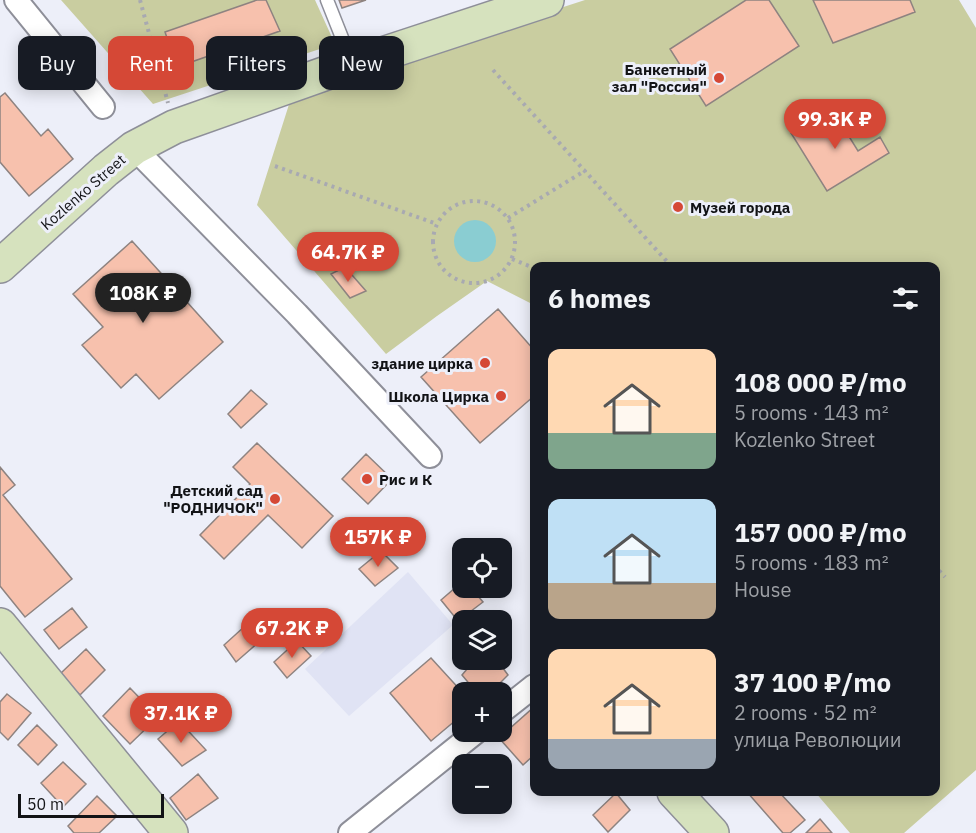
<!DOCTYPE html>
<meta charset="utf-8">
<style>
body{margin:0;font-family:"IBM Plex Sans",sans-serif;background:#242831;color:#f1f3f6;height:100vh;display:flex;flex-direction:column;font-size:22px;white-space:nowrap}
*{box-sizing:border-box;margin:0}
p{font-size:20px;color:#9ea1a6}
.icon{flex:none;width:33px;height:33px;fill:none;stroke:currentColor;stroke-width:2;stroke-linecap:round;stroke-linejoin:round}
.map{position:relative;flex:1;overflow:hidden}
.panel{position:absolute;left:530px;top:262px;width:410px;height:534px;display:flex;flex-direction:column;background:#171b24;border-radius:12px;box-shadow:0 3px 15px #0003}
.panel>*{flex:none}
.banner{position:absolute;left:18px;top:36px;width:422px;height:54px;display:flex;gap:12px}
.tools{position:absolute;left:452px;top:538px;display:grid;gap:12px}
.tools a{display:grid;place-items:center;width:60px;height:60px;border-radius:12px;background:#171b24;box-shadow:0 3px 15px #0003;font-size:30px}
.scale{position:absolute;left:18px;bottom:15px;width:146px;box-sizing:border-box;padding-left:6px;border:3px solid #121316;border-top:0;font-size:16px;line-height:21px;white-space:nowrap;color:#121316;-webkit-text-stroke:4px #edeff9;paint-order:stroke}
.price{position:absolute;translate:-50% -51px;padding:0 14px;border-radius:21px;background:#d54836;color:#fff;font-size:20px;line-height:39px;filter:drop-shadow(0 2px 3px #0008)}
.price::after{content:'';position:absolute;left:50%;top:36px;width:18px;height:14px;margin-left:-9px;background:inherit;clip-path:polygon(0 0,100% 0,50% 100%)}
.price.current{background:#222;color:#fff}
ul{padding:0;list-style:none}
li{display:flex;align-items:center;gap:18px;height:150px;padding:0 18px}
li span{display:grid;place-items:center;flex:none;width:168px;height:120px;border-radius:12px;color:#555}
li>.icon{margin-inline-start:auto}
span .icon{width:72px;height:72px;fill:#fffc;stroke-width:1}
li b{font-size:26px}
h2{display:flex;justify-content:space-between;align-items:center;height:72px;padding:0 18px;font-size:26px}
.chip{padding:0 21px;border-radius:12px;background:#171b24;box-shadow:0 3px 15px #0003;font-size:21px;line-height:54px}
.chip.current{background:#d54836;color:#fff}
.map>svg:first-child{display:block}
.built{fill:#e0e3f4}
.green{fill:#c9cda0}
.water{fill:#8acdd2}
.building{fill:#f7c1ad;stroke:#8e8380;stroke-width:1.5}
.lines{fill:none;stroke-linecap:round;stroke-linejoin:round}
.lane-casing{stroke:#8e8f99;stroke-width:15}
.street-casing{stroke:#8e8f99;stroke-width:26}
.secondary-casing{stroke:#8e8f99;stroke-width:36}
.path{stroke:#a8a9b1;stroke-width:4;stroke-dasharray:3 4.5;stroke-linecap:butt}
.lane{stroke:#fff;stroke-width:12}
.street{stroke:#fff;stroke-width:22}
.secondary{stroke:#d6e2be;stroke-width:33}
.poi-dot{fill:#d54836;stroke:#edeff9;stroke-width:2}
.labels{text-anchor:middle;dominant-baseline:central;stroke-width:6;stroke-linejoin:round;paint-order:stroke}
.poi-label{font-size:15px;font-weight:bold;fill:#121316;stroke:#edeff9;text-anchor:end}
.street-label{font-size:15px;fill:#121316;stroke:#edeff9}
</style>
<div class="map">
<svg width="976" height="833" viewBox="0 0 976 833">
<rect width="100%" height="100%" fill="#edeff9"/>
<path class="built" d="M408,572L453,625L349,716L305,669Z"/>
<path class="green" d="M61,0H315L335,44L153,104Z
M585,0H959L976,28V770L904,833H850L815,792H934V267H534V305L487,281L437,316L386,354L257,205L292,95Z"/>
<path class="water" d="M454 241a21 21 0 1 1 42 0a21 21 0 1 1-42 0Z"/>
<path class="building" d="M257,0H266L280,31L177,67L165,32Z
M339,0H366L342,8Z
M746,0H769L799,46L706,106L670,49Z
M813,0H910L915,12L833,43Z
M5,93L41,136L48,129L73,159L29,196L0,162V97Z
M832,109L858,151L880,137L889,153L827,191L791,133Z
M132,241L223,342L159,399L136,374L121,388L82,345L103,327L73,294Z
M345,267L366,291L350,298L331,274Z
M498,309L534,350V396L480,443L421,377Z
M251,390L267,404L241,428L228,414Z
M257,443L333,516L302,548L268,515L224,559L200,535L250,484L233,467Z
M366,454L392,479L368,504L342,479Z
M0,467L15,485L3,495L72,579L25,617L0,586Z
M381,551L398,568L375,586L359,569Z
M462,582V588H471L483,602L458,621L441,600Z
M72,608L87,627L59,649L44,630Z
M245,626L259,642L236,662L224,645Z
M297,641L311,656L287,678L274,662Z
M86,649L105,670L80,695L60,674Z
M431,658L463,693L462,715L431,741L390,693Z
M485,660H497L508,675L497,686L500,691L498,693H477L462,675L473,662L478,666Z
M130,688L158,717L130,744L103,716Z
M7,694L31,713L8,740L0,732V702Z
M534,707V755L523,765L499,738Z
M179,721L206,750L182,766L158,739Z
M37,725L57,745L38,765L18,745Z
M63,762L86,784L63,807L41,783Z
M198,774L218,798L186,820L170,798Z
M747,792H779L805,820L790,833H783Z
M616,793L630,810L608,832L593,815Z
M97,796L117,816L99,833H74L68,826Z
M820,819L832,833H806Z"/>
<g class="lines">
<defs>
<path id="lane" d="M327,0L352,63"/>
<path id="street" d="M16,0L103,107
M134,148L297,314L430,456
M501,712L534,686
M350,833L476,732"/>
<path id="secondary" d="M0,266L106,170L134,148L174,127L352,64L547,0
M0,625L171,833
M674,792L712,833"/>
</defs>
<use href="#lane" class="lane-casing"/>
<use href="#street" class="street-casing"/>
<use href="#secondary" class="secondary-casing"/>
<path class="path" d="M140,0L168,103
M493,70L672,267
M275,166L437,224
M433 242a41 41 0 1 1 82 0a41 41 0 1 1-82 0Z
M508,218L586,170
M512,259L534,268
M934,565L945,577"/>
<use href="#lane" class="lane"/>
<use href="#street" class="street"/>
<use href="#secondary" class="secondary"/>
</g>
<g class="poi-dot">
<circle cx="719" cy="78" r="6"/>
<circle cx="678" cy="207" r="6"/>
<circle cx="485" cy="363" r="6"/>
<circle cx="501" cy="396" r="6"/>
<circle cx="367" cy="479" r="6"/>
<circle cx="275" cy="499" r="6"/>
</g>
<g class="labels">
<g class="poi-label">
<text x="707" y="69">Банкетный<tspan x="707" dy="17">зал "Россия"</tspan></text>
<text x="690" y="207" text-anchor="start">Музей города</text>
<text x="473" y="363">здание цирка</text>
<text x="489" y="396">Школа Цирка</text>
<text x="379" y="479" text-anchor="start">Рис и К</text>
<text x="263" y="490">Детский сад<tspan x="263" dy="17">"РОДНИЧОК"</tspan></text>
</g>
<g class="street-label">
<text transform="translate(83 192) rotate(-41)">Kozlenko Street</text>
</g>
</g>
</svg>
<div class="tools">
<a><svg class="icon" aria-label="locate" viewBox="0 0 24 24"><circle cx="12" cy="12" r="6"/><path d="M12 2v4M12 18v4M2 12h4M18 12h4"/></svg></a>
<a><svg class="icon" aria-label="layers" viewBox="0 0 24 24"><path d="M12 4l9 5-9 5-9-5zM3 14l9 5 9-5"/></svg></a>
<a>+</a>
<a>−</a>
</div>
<div class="scale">50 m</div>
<b class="price" style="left:835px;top:150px">99.3K ₽</b>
<b class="price" style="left:348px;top:283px">64.7K ₽</b>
<b class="price current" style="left:143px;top:324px">108K ₽</b>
<b class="price" style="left:378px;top:568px">157K ₽</b>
<b class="price" style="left:292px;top:659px">67.2K ₽</b>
<b class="price" style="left:181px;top:744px">37.1K ₽</b>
<div class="banner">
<a class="chip">Buy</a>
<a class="chip current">Rent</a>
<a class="chip">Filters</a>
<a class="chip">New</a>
</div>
<section class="panel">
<h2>6 homes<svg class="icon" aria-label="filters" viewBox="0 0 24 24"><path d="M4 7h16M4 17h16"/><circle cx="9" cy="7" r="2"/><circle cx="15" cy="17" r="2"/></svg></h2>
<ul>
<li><span style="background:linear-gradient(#ffd9b3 70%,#7fa58c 0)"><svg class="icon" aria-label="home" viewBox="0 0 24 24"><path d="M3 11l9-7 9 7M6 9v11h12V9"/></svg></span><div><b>108 000 ₽/mo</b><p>5 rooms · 143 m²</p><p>Kozlenko Street</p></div></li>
<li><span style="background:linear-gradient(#bfe0f5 70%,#b9a48a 0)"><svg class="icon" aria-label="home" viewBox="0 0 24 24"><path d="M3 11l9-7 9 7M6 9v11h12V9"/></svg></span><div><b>157 000 ₽/mo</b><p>5 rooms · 183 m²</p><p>House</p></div></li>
<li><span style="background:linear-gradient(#ffd9b3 75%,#9aa5b1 0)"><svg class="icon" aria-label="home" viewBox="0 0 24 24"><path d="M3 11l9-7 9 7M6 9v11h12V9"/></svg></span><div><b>37 100 ₽/mo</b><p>2 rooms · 52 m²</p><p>улица Революции</p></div></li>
</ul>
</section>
</div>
